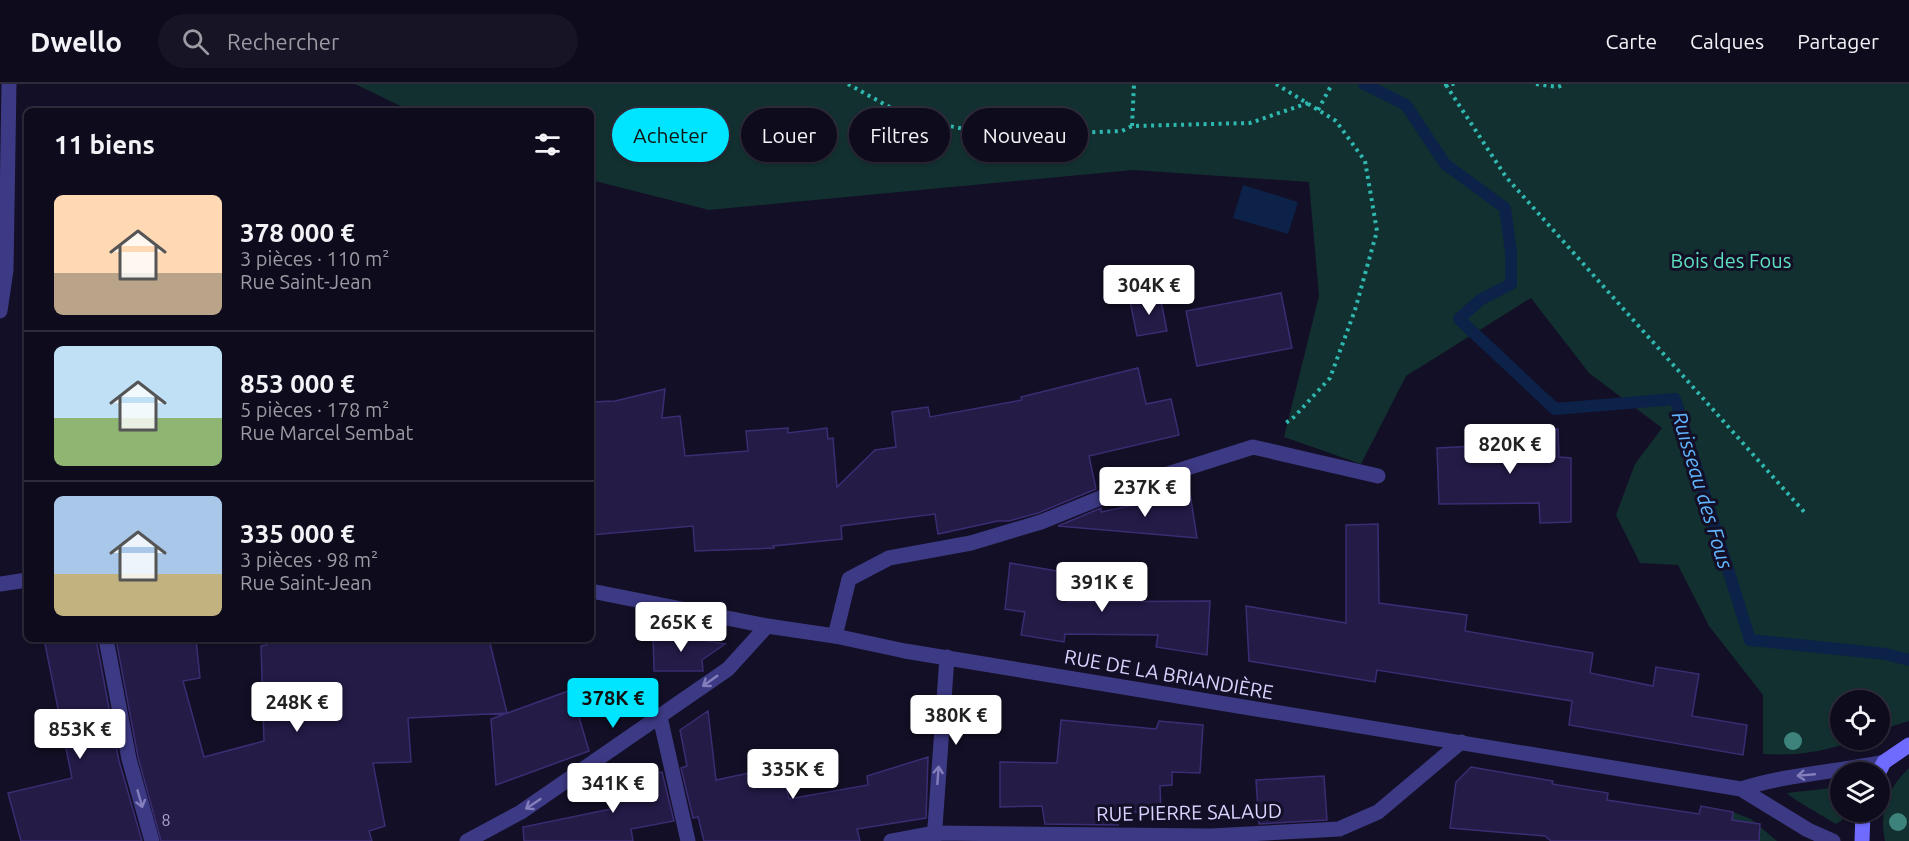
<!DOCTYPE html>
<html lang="fr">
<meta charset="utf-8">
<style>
body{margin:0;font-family:Ubuntu,sans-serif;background:#171425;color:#f1f3f6;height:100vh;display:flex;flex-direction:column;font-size:22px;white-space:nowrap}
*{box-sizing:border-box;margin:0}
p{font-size:20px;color:#9b9ba3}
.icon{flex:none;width:33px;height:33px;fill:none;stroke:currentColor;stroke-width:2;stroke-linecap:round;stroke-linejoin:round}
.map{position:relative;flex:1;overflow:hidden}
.drawer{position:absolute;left:24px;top:24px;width:570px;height:534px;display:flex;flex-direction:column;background:#0e0b1c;border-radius:9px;box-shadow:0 2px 4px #0004,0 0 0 2px #2e2b3b}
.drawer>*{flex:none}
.banner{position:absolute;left:612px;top:24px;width:570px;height:54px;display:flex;gap:12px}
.buttons{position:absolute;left:1830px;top:606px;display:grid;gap:12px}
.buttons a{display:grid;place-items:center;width:60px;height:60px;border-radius:50%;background:#0e0b1c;box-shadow:0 2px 4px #0004,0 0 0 2px #2e2b3b;font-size:30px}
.price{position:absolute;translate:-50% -51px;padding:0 14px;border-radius:6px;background:#fff;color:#222;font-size:20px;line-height:39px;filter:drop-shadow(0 2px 3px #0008)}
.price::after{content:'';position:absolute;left:50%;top:36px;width:18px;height:14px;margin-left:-9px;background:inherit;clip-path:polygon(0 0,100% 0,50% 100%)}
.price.active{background:#00e5ff;color:#111}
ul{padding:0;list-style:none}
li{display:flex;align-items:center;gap:18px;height:150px;padding:0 30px}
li+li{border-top:2px solid #2e2b3b}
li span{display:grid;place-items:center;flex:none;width:168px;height:120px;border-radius:9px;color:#555}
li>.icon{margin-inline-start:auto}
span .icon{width:72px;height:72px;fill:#fffc;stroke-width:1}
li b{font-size:26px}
h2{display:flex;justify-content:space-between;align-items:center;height:72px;padding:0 30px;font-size:26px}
.pill{padding:0 21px;border-radius:27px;background:#0e0b1c;box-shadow:0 2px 4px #0004,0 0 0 2px #2e2b3b;font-size:21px;line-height:54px}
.pill.active{background:#00e5ff;color:#111}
header{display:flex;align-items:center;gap:36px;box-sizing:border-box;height:84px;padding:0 30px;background:#0e0b1c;border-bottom:2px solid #2e2b3b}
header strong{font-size:28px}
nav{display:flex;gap:33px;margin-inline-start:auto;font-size:21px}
.search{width:420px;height:54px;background:#171425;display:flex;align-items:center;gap:15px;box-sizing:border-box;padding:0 21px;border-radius:33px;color:#9b9ba3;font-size:22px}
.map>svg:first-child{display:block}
.green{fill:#12302f}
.water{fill:#0c2248}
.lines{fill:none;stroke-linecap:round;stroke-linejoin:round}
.stream{stroke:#0c2248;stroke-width:12}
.building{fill:#241b47;stroke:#3b2d73;stroke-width:1.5}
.path{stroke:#2fb8b0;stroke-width:4;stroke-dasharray:3 4.5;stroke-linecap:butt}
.service{stroke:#3d3a85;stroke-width:15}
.minor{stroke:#3d3a85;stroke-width:15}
.tertiary{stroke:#3d3a85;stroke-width:15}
.secondary{stroke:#6f6bff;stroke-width:15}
.tree{fill:#3d827b}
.oneway{stroke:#837fbc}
.labels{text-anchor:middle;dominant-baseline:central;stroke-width:6;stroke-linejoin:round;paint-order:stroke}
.number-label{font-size:16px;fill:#aca6d1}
.park-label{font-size:20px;fill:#5fe0c0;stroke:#130f26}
.street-label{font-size:20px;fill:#d9d4ff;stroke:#130f26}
.water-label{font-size:21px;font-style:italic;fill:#62b6ff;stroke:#130f26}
</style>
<header>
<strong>Dwello</strong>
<div class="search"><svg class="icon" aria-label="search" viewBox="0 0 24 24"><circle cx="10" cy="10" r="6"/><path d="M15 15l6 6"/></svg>Rechercher</div>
<nav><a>Carte</a><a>Calques</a><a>Partager</a></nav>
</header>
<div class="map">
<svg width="1909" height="757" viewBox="0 0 1909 757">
<rect width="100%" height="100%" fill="#130f26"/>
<path class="green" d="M355,0H1909V637L1880,646V616H1840V656H1856C1824,668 1797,672 1763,670V611L1709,542L1678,481L1640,479L1616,431L1635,380L1662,344L1589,289L1531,214L1406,292L1361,380L1284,353L1319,212L1309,98L1133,86L709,126L591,96V27H411Z
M1909,684V757H1885C1879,727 1887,705 1909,684Z
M1840,703V728H1845L1842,736L1836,740C1828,735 1789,713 1787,709Z
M1733,728L1751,735L1777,757H1730Z"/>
<path class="water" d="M1243,101L1298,118L1288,150L1233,134Z"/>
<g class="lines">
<path class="stream" d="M1364,0L1406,21L1445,80L1505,124L1511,168V200L1480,216L1459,235L1555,325L1675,315L1750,556L1886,570L1909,576"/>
</g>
<path class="building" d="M1281,209L1292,264L1197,282L1186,227Z
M1160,212L1167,247L1137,252L1130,217Z
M1138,284L1146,320L1171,315L1179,351L1089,372L1096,405L1038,429L1009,437H998L938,450L935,430L841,442L842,455L773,462L774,464L695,467L693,442L591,451V318L615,317L665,305L662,334L680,332L685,372L748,367L746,347L788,344V349L827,344L828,355L833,354L837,403L875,366L896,363L892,328L928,323L930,333L1022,316L1021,313Z
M1516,345H1558L1559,373L1571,374V438L1540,439L1539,419L1439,420L1437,364L1517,360Z
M1190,409L1197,454L1058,442L1101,424V428Z
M1378,440L1379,519L1467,531L1465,547L1593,569L1590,589L1653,602L1656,583L1699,590L1692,632L1747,641L1743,671L1569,641L1572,617L1377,586L1375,598L1249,577L1246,522L1346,539V441Z
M1010,479L1068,489V518L1210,517L1207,571L1156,563L1158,551L1065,550L1064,558L1021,551L1025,528L1005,525Z
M653,548L725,560L702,576L703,587H654Z
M44,555H96L119,677L142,757H21L8,709L72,694Z
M116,555H196L200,594L183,597L204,673L264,657L261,562L267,561L266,555H489L507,629L408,634L411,678L373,679L385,742L369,747L372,757H161L138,673Z
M571,606L589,667L496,701L491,635Z
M708,627L716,696L781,682L789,715L868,701L867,692L928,673L926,734L857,745L860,757H704L698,733L693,734L681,684L687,682L680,646Z
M1061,636L1156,645L1159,637L1203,641L1200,689L1172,688V701L1160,702L1161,728H1119L1118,741L1045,740L1042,722L1000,723V678L1057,679Z
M1471,683L1553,697L1552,700L1608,709L1607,716L1699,730L1701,722L1733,728L1732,736L1760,740L1759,757H1551L1545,752L1450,744L1456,698Z
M662,688L674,737L631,745L633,757H524L523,743L611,725L605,700Z
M1324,692L1327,736L1259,740L1256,696Z"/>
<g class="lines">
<path class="path" d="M848,0L911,35L1003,52L1122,47L1132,42L1250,39L1308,19
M1276,0L1336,37L1365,77L1377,147L1355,226L1330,294L1294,333L1283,341
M1444,0H1455
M1536,0L1558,3L1565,0
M1446,1L1506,93L1806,430
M1318,26L1332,0
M1132,42L1134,0"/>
<path class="service" d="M0,227L6,186L9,0
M660,633L688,757
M891,757L934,749L1211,752L1339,745L1378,728L1461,658"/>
<path class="minor" d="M835,552L849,495L889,474L971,459L1041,438L1130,402L1253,363L1378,392
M106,555L129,675L152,757
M467,757L521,728L728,585L767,542
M934,757L947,573"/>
<path class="tertiary" d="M0,500L27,496
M591,507L767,542L835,552L905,567L1741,705L1808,746L1833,757
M1741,705C1788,690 1836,688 1884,678"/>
<path class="secondary" d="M1879,688L1884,678L1909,661
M1862,757L1863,728"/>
</g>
<g class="tree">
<circle cx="1793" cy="657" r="9"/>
<circle cx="1898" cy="738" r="9"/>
</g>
<defs><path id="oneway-shaft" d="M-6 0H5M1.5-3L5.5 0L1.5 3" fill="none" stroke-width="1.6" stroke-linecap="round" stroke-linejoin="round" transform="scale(1.5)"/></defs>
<g class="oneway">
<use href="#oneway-shaft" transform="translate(710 597) rotate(145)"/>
<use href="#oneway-shaft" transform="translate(938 691) rotate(-86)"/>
<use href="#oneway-shaft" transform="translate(1806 691) rotate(175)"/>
<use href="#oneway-shaft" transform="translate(140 715) rotate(74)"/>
<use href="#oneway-shaft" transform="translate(533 720) rotate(146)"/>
</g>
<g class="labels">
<g class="number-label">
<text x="166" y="736">8</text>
</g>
<g class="park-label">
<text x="1731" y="176">Bois des Fous</text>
</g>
<g class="street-label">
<text transform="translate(1169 590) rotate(10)">RUE DE LA BRIANDIÈRE</text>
<text transform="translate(1189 728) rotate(-1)">RUE PIERRE SALAUD</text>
</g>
<g class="water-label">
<text transform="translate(1703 406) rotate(73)">Ruisseau des Fous</text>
</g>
</g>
</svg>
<div class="buttons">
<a><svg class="icon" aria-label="locate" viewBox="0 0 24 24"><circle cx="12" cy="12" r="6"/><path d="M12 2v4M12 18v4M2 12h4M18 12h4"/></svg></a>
<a><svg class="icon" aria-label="layers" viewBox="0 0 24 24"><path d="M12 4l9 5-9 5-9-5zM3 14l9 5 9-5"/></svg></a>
</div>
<b class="price" style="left:1149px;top:232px">304K €</b>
<b class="price" style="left:1510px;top:391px">820K €</b>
<b class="price" style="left:1145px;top:434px">237K €</b>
<b class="price" style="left:1102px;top:529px">391K €</b>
<b class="price" style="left:681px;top:569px">265K €</b>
<b class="price active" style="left:613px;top:645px">378K €</b>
<b class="price" style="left:297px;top:649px">248K €</b>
<b class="price" style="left:956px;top:662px">380K €</b>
<b class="price" style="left:80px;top:676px">853K €</b>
<b class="price" style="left:793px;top:716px">335K €</b>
<b class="price" style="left:613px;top:730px">341K €</b>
<div class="banner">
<a class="pill active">Acheter</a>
<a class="pill">Louer</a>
<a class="pill">Filtres</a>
<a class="pill">Nouveau</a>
</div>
<section class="drawer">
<h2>11 biens<svg class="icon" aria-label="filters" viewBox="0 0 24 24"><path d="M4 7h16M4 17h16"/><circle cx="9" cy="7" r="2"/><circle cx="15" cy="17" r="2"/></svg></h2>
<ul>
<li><span style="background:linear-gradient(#ffd9b3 65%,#b9a48a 0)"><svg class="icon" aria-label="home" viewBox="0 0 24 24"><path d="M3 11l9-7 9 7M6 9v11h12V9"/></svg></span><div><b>378 000 €</b><p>3 pièces · 110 m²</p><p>Rue Saint-Jean</p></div></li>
<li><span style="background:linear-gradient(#bfe0f5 60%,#8fb573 0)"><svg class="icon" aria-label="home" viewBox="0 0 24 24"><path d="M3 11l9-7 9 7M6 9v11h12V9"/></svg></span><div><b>853 000 €</b><p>5 pièces · 178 m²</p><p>Rue Marcel Sembat</p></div></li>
<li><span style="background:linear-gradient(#a9c7e8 65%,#c2b280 0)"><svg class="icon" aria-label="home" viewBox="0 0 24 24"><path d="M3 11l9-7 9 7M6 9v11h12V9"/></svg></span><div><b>335 000 €</b><p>3 pièces · 98 m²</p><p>Rue Saint-Jean</p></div></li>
</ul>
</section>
</div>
